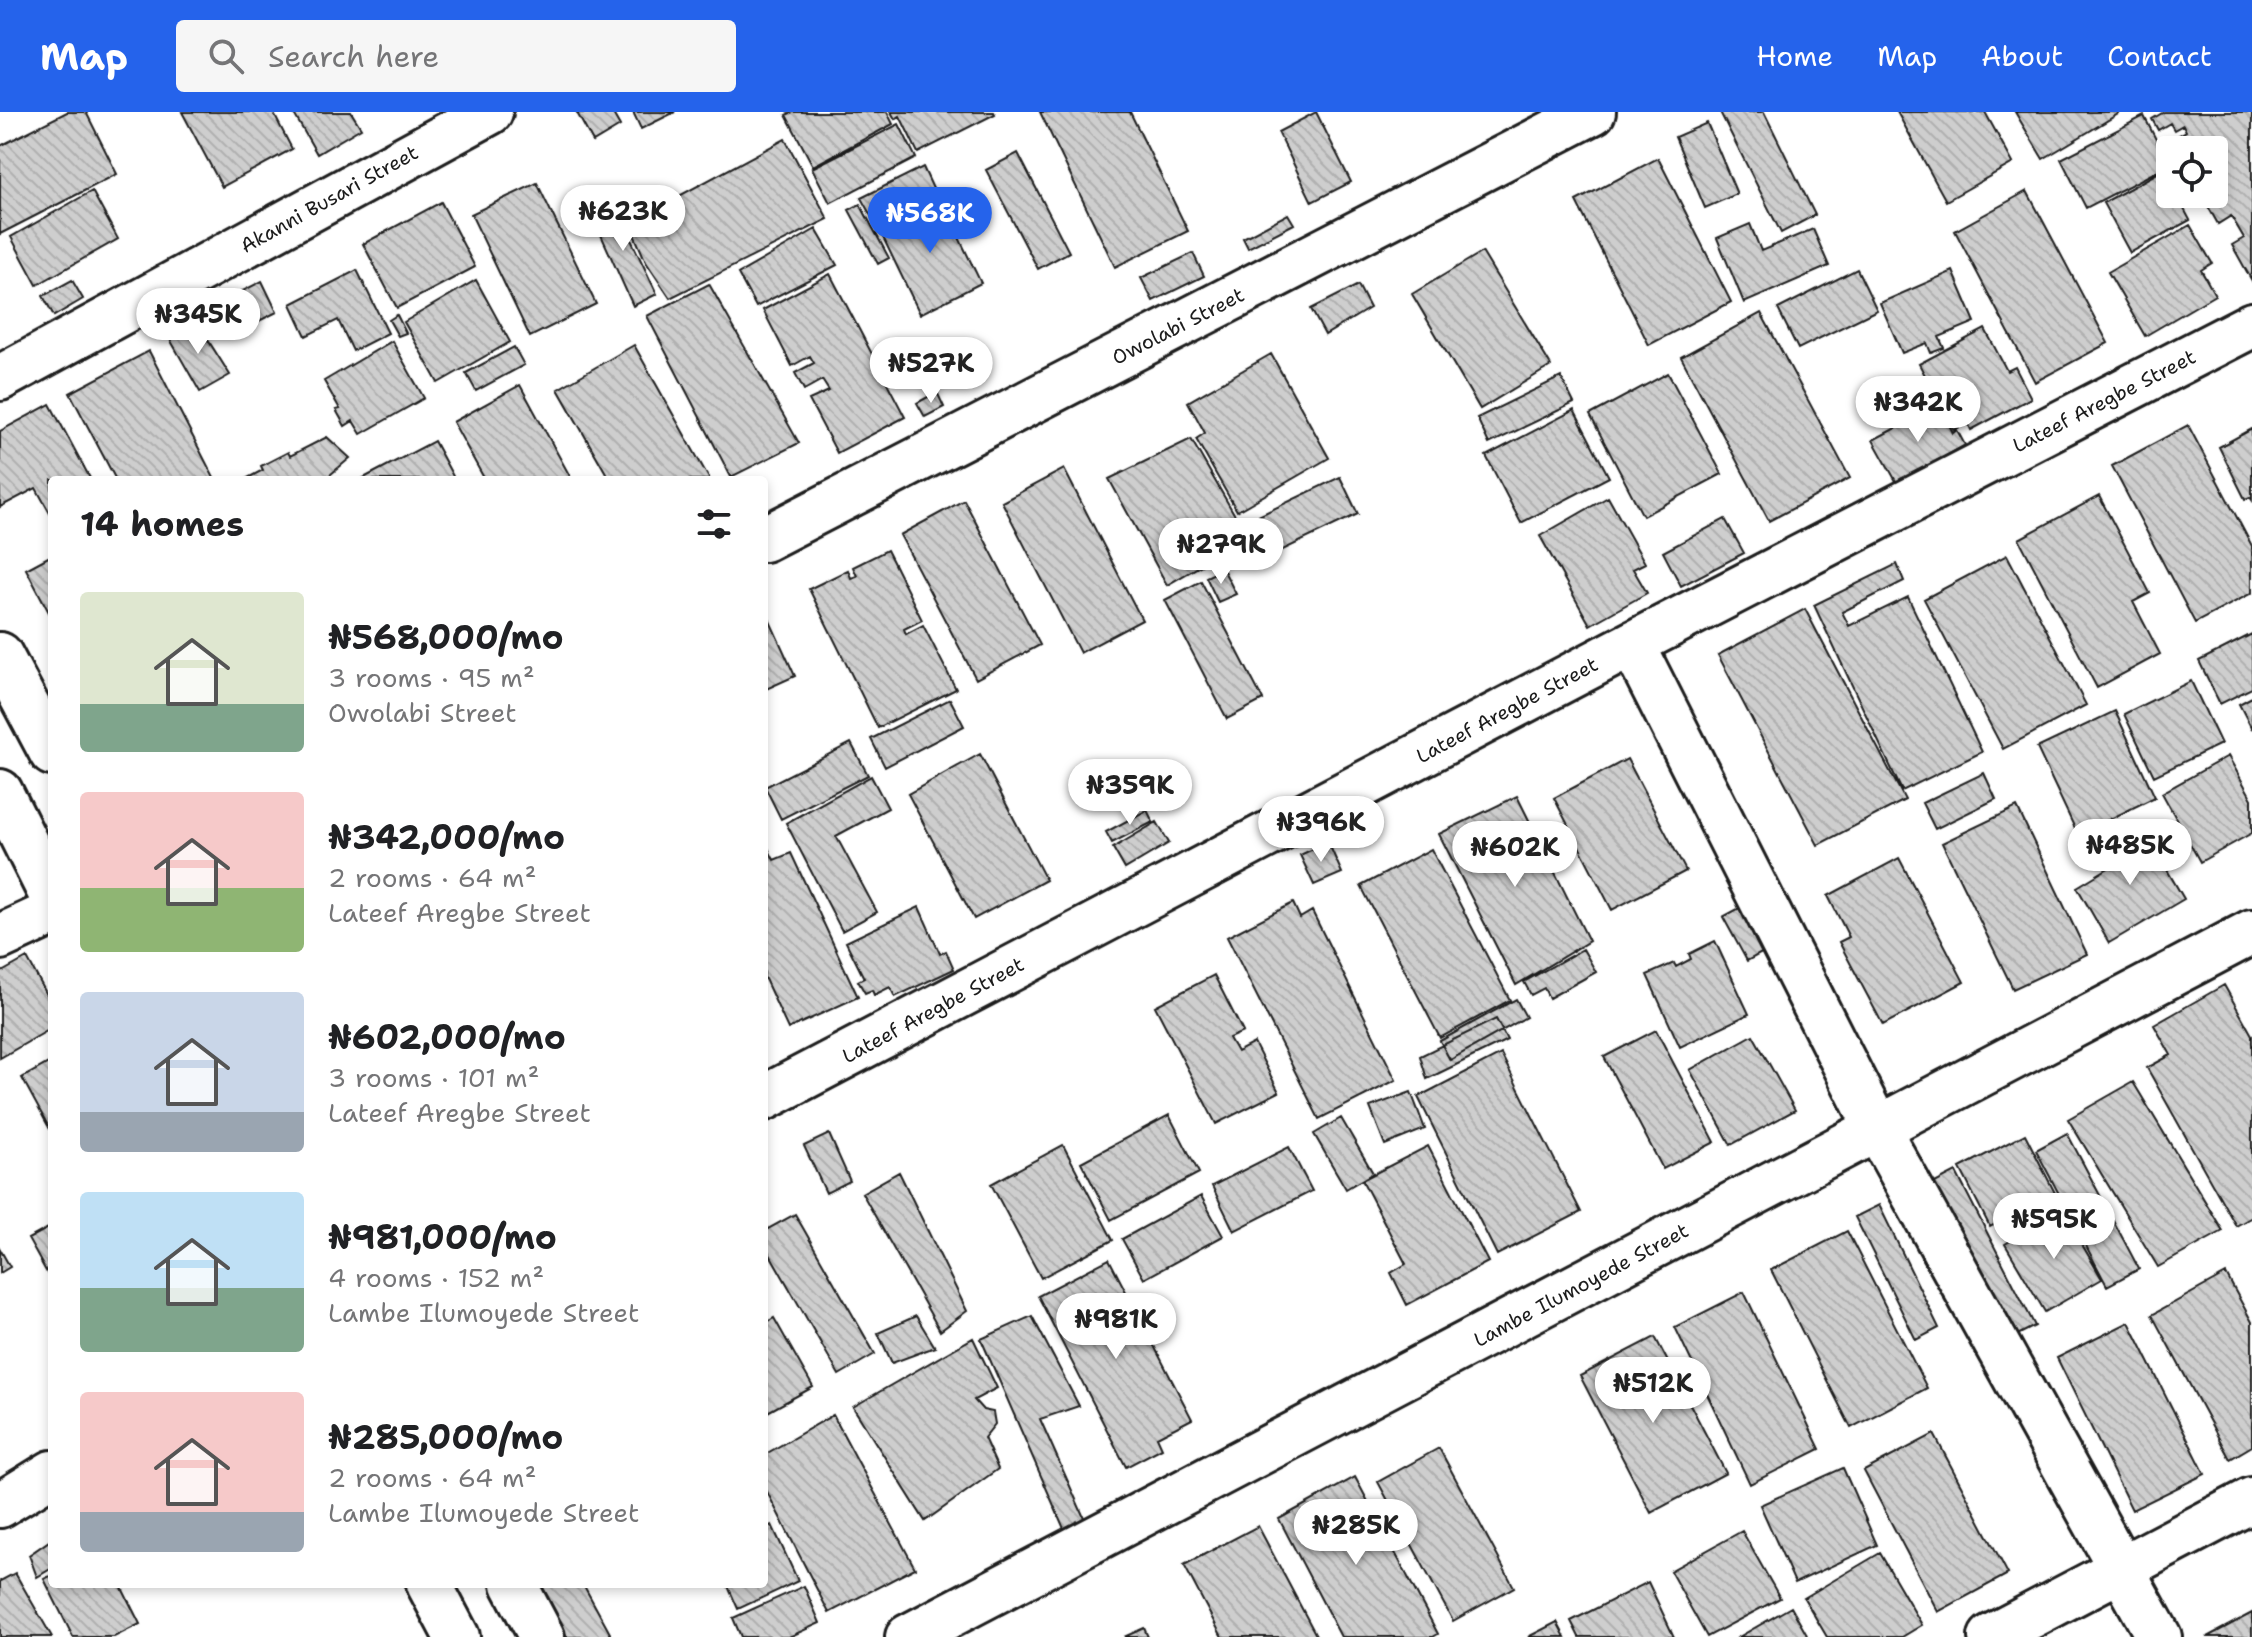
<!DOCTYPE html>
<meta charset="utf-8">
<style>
body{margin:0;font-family:"Shantell Sans",sans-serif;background:#f6f6f6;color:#202124;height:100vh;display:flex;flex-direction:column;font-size:30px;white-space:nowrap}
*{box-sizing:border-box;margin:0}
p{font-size:26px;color:#757577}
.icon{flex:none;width:44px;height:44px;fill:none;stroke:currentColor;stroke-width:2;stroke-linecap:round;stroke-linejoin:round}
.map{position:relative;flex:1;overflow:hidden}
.drawer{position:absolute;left:48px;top:364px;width:720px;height:1112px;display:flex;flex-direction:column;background:#fff;border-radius:8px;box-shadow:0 4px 12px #0003}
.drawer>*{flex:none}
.tools{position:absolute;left:2156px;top:24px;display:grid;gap:16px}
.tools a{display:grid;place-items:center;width:72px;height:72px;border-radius:8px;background:#fff;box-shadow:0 4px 12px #0003;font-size:40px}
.price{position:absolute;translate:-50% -68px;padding:0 18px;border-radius:28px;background:#fff;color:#222;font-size:26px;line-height:52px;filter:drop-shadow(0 2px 4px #0008)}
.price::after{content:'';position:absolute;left:50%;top:48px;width:24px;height:18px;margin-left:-12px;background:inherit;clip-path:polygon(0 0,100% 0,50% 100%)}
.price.selected{background:#2563eb;color:#fff}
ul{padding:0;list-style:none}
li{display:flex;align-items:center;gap:24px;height:200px;padding:0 32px}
li span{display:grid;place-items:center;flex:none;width:224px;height:160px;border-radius:8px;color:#555}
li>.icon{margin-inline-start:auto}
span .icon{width:96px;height:96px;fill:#fffc;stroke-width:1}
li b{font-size:34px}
h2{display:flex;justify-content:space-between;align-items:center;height:96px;padding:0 32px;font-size:34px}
header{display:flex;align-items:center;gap:48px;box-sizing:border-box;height:112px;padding:0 40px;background:#2563eb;color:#fff}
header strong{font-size:38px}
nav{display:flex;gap:44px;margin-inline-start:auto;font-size:28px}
.search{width:560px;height:72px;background:#f6f6f6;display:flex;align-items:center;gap:20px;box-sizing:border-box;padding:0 28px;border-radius:8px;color:#757577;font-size:30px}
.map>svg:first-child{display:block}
.building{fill:url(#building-back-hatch);stroke:#1c1c1c;stroke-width:2}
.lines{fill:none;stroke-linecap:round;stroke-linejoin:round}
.minor-casing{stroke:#1c1c1c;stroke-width:50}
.secondary-casing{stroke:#1c1c1c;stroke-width:50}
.minor{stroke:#fff;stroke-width:44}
.secondary{stroke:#fff;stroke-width:44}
.labels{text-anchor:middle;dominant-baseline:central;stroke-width:6;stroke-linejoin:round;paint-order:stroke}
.street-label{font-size:20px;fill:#1c1c1c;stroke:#fff}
</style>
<header>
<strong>Map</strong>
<div class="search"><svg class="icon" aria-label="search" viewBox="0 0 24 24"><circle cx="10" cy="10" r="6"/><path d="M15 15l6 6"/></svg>Search here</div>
<nav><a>Home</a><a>Map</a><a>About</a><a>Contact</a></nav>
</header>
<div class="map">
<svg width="2252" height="1525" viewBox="0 0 2252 1525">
<defs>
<pattern id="building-back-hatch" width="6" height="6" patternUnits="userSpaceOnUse" patternTransform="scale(2)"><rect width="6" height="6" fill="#cecece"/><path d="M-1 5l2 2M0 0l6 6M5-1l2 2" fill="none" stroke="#b0b0b0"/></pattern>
</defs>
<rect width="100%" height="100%" fill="#fff"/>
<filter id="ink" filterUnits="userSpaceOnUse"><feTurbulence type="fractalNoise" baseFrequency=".0125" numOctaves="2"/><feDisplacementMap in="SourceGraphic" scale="16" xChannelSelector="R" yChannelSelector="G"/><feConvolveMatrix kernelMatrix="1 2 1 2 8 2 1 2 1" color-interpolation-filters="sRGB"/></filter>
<g filter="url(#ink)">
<path class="building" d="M67,0H86L117,62L0,122V34Z
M182,0H273L292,37L222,75Z
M298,0H351L361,16L317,42L294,2Z
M612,0L620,14L593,30L577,1Z
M633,0H675L641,17Z
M793,0H887L893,12L813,54L786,3Z
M891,0H994L995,2L918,41L900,4L895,7Z
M1040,0H1130L1188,119L1115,155Z
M1316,0L1351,70L1312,90L1278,20Z
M1720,0H1764L1815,103L1781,121Z
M1897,0H1985L2013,51L1946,89Z
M2015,0H2117L2118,2L2043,47Z
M2164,0H2252V169L2232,133L2244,126L2231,104L2218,112L2201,82H2214V38H2176L2171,28L2186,19L2183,13L2174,18L2170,11L2158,18L2152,7Z
M2144,4L2169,53L2086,96L2061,47Z
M1707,11L1737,82L1705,96L1675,25Z
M899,12L916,46L830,91L812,56Z
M785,27L828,107L670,186L646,150L629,111Z
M1018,41L1069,140L1038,157L986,58Z
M1658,46L1731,190L1649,233L1576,89Z
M923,55L935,81L876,113L861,86Z
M2163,58L2170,70V82H2176L2190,108L2130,141L2103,91Z
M537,71L596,192L530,225L471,102Z
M92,79L118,127L37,173L11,125Z
M2027,79L2108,231L2035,270L1955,119Z
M939,84L981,171L920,202L878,115Z
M441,90L475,155L397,196L363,132Z
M613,90L657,182L633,194L589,96Z
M860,92L889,146L878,152L849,98Z
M1288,102L1294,112L1248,136L1243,126Z
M1750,112L1761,139L1813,117L1829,154L1744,191L1717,126Z
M2190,113L2212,151L2201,158L2215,183L2145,224L2108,160Z
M816,117L837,153L756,195L738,162Z
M1482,140L1551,254L1480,297L1412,182Z
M1193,141L1204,164L1153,189L1141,166Z
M1857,157L1877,198L1798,237L1778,197Z
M357,158L388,221L353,239L338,208L306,224L291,192Z
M1953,159L1975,210L1939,225L1944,236L1931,241L1927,231L1902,241L1880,191Z
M830,162L905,305L837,341L809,288L829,279L822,268L804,278L795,261L814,251L810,244L792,254L763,198Z
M72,168L83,187L54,204L43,184Z
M476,168L510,230L438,271L404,210Z
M262,169L277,200L247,215L243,206L240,208L229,186Z
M709,172L799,331L731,365L647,204Z
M1358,173L1370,196L1325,223L1311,197Z
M1761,201L1850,366L1769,409L1681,245Z
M397,203L406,221L398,224L389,208Z
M196,209L230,263L200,280L167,222Z
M1985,217L2007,259L2015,255L2031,286L1971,318L1968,311L1954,318L1919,252Z
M392,229L424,286L361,322L353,309L345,314L336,298L340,297L324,269Z
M634,233L710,368H610L558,277Z
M514,235L524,253L476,279L466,261Z
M149,239L215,368H116L70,281Z
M1271,242L1329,346L1237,399L1196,327L1205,321L1188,290Z
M1668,261L1722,362L1643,404L1590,303Z
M1561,265L1574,291L1489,332L1477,306Z
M520,273L572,368H485L453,310Z
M937,280L944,295L925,305L917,291Z
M50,292L91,368H52V405L36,376L0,395V319Z
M1939,293L1953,321L1957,318L1965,333L1897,371L1873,328Z
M1574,298L1609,365L1521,411L1486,344Z
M2188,313L2252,434V481L2195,511L2112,354Z
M2252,317V388L2250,385L2245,387L2219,335Z
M327,325L350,346L324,368H244L263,358L261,354L288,340L290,344Z
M1191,327L1248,426L1167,473L1109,367Z
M434,329L455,368H360Z
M1064,357L1142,508L1080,541L1002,390Z
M1340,365L1358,402L1266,446L1248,409Z
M2099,384L2150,481L2133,490L2160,542L2097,576L2019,427Z
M1608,385L1645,451L1633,457L1647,481L1590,513L1540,424Z
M964,388L1040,533L976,567L900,423Z
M1725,407L1744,441L1681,474L1663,440Z
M887,438L922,508L904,517L906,522L923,513L956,577L878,616L809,477L848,458L851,466L857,464L853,455Z
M52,443V506L26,457Z
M2007,443L2086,593L2003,637L1924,487Z
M1897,452L1904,469L1842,500L1849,514L1908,485L1982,640L1902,679L1814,493Z
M1223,457L1236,482L1218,490L1206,465Z
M1201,469L1263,588L1227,607L1165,488Z
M1805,497L1905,688L1818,733L1718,543Z
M769,507L795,564L764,578V510Z
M2252,522V576L2220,592L2199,549Z
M2191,569L2221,632L2154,664L2124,602Z
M2252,585V617L2239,592Z
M950,587L964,614L885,655L871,627Z
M2115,599L2155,685L2078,723L2037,636Z
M851,631L868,663L781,707L765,675Z
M980,642L1046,768L974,807L908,682Z
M2228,644L2252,687V721L2200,750L2162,681Z
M1627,647L1686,759L1612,798L1554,686Z
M1984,661L1996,687L1935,717L1922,691Z
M871,664L888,696L836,724L877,800L842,819L786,711Z
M1517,684L1589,829L1516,873L1439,722Z
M2017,695L2087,842L2013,877L1942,731Z
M1147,698L1153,710L1112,731L1106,720Z
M1157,710L1169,731L1125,757L1113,736Z
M2142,715L2184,787L2109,831L2077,775L2110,755L2101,740Z
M1328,730L1342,761L1314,773L1300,743Z
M767,734L774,748L791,741L858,885L788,917L764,865V736Z
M1431,737L1510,888L1440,926L1361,774Z
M1899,746L1964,870L1883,913L1839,830L1849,825L1828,784Z
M1293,791L1300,806L1312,799L1396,968L1319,1007L1227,825Z
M1745,793L1769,837L1747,849L1723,805Z
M919,795L940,842L946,839L954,857L895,885L890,875L874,883L872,878L865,881L858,869L864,866L846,830Z
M1715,829L1749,902L1680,935L1647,863L1674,851L1676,855L1691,847L1689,842Z
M1583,837L1596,860L1549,886L1544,876L1531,883L1524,870Z
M27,846L52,892V916L0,946V861Z
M1214,863L1243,920L1229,926L1237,940L1254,931L1279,980L1216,1012L1155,894Z
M2224,873L2252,923V1105L2236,1114L2147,956L2171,943L2154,913Z
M1516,887L1526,905L1450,948L1440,929Z
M1496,907L1507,928L1427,967L1420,944Z
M1656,918L1715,1030L1663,1057L1604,945Z
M1753,923L1795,998L1731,1033L1690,958Z
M1501,942L1581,1100L1497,1143L1418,985Z
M52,949V1021L22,966Z
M2133,970L2223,1119L2158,1155L2068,1007Z
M1411,980L1425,1017L1385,1033L1370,995Z
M1169,1003L1199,1061L1111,1108L1081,1050Z
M1341,1006L1373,1061L1346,1077L1314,1022Z
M2067,1021L2139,1157L2107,1174L2036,1038Z
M829,1022L850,1069L826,1081L804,1034Z
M2025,1022L2055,1081L1990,1115L1960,1056Z
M1063,1033L1113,1128L1041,1166L991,1072Z
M1428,1034L1488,1150L1407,1193L1391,1161L1406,1152L1362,1068Z
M1289,1035L1312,1079L1234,1119L1212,1074Z
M899,1060L967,1199L940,1219L862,1081Z
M1956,1060L2035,1214L2004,1230L1925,1076Z
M1201,1084L1223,1124L1144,1167L1122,1127Z
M1879,1093L1939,1216L1916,1228L1855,1105Z
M2062,1098L2102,1167L2045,1200L2005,1132Z
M795,1102L875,1242L839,1263L764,1132V1119Z
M52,1114V1170L28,1127Z
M1847,1119L1927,1276L1851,1316L1771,1158Z
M0,1137L10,1155L0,1161Z
M1109,1147L1192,1307L1157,1325L1162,1336L1126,1355L1038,1184Z
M2226,1162L2252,1210V1334L2230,1347L2152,1203Z
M1744,1180L1820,1337L1750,1372L1675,1215Z
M916,1204L935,1235L892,1251L878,1221Z
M1032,1204L1079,1294L1040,1307L1086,1410L1065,1419L981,1227Z
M774,1206L813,1275L764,1302V1212Z
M2129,1210L2205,1362L2132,1398L2057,1246Z
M1655,1225L1726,1361L1651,1401L1580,1264Z
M973,1226L997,1276L974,1288L983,1298L993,1300L995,1312L984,1326L998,1357L925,1409L853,1295Z
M833,1303L915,1456L829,1501L764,1374V1343Z
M1934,1322L2008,1462L1938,1500L1864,1359Z
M1439,1336L1514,1475L1453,1509L1378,1370Z
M1843,1356L1877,1433L1795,1471L1760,1393Z
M1355,1365L1438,1522L1433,1525H1341L1279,1407Z
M772,1413L798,1469L738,1497L727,1472H764V1416Z
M1258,1414L1317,1525H1222L1184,1453Z
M1742,1419L1780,1486L1707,1525L1670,1459Z
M52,1427V1456L37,1465L29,1443Z
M1880,1441L1922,1513L1902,1525H1827L1804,1486Z
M15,1461L52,1525H0V1469Z
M52,1463V1472H120L140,1512L114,1525H73L44,1467Z
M1648,1470L1674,1525H1579L1571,1509Z
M536,1472H583L612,1525H564Z
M804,1474L820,1511L789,1525H741L733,1506Z
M1791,1495L1808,1525H1739Z
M2252,1501V1525H2207Z
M1557,1510L1565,1525H1528Z
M1144,1516L1148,1525H1124Z"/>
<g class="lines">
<defs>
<path id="minor" d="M0,266L490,0
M764,427L1593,0
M1632,532L1878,1018L2159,1525
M0,825L52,801
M764,986L1632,532L2252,213
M0,1393L52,1361
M908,1525L2252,820
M1991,1525L2252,1388"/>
<path id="secondary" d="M0,543L52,641
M0,680L52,784
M429,1472L457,1525
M514,1472L542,1525"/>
</defs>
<use href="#minor" class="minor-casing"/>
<use href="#secondary" class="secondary-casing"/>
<use href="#minor" class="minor"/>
<use href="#secondary" class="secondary"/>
</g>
</g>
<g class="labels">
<g class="street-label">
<text transform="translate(329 87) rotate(-29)">Akanni Busari Street</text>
<text transform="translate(1178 214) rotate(-27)">Owolabi Street</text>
<text transform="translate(2104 289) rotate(-27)">Lateef Aregbe Street</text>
<text transform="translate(1507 598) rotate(-28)">Lateef Aregbe Street</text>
<text transform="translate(933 898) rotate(-28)">Lateef Aregbe Street</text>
<text transform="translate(1581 1173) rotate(-28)">Lambe Ilumoyede Street</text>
</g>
</g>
</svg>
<div class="tools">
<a><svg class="icon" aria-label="locate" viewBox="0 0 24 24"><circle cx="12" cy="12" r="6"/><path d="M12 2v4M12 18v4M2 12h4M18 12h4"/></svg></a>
</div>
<b class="price" style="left:623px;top:141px">₦623K</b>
<b class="price selected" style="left:930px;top:143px">₦568K</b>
<b class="price" style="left:198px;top:244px">₦345K</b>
<b class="price" style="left:931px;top:293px">₦527K</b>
<b class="price" style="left:1918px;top:332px">₦342K</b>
<b class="price" style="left:1221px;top:474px">₦279K</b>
<b class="price" style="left:1130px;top:715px">₦359K</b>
<b class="price" style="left:1321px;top:752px">₦396K</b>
<b class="price" style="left:2130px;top:775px">₦485K</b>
<b class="price" style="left:1515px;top:777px">₦602K</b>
<b class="price" style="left:2054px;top:1149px">₦595K</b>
<b class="price" style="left:1116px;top:1249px">₦981K</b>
<b class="price" style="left:1653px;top:1313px">₦512K</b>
<b class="price" style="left:1356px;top:1455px">₦285K</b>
<section class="drawer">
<h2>14 homes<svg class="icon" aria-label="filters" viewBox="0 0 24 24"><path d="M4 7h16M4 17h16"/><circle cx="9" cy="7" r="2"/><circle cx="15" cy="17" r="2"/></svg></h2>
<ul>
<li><span style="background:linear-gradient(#dfe7d0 70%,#7fa58c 0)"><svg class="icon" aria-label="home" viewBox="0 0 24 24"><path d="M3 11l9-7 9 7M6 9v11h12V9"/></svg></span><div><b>₦568,000/mo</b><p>3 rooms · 95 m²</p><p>Owolabi Street</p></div></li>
<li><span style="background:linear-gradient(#f6c9c9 60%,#8fb573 0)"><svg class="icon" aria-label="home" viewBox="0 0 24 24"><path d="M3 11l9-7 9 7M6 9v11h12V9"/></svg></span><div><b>₦342,000/mo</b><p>2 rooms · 64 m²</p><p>Lateef Aregbe Street</p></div></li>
<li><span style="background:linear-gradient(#c9d6e8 75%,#9aa5b1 0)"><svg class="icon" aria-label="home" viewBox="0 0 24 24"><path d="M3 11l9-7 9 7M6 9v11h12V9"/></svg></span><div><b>₦602,000/mo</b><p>3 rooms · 101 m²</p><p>Lateef Aregbe Street</p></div></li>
<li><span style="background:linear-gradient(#bfe0f5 60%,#7fa58c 0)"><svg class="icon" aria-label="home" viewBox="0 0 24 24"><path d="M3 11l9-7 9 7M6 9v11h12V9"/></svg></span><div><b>₦981,000/mo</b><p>4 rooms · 152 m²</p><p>Lambe Ilumoyede Street</p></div></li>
<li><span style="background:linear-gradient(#f6c9c9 75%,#9aa5b1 0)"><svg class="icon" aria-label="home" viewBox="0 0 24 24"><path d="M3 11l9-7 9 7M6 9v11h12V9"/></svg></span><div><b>₦285,000/mo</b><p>2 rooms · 64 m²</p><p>Lambe Ilumoyede Street</p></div></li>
</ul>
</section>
</div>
